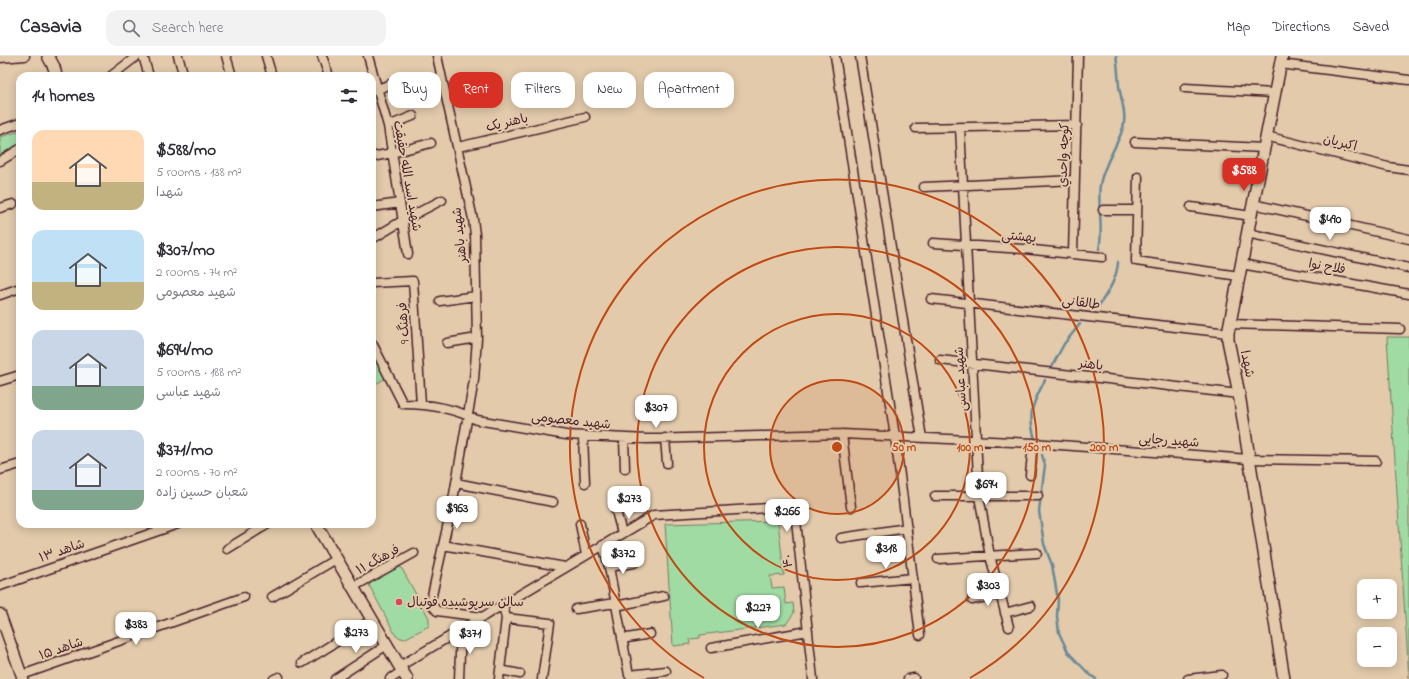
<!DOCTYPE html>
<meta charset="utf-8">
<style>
body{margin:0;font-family:"Indie Flower","Playpen Sans Arabic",sans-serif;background:#f2f2f3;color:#2b2b33;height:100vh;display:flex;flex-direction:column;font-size:15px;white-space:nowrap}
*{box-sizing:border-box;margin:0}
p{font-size:13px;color:#7c7c81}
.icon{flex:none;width:22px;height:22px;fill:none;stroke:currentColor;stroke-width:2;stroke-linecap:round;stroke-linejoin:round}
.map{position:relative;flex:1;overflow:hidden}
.panel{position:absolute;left:16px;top:16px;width:360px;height:456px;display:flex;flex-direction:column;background:#fff;border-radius:12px;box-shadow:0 2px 10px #0003}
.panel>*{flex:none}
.guide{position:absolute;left:388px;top:16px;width:380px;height:36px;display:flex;gap:8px}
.tools{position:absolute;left:1357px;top:523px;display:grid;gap:8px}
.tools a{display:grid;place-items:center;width:40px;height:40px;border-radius:8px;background:#fff;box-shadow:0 2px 10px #0003;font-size:20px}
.price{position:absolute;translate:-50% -34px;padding:0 9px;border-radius:8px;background:#fff;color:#222;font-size:13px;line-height:26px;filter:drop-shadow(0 1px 2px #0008)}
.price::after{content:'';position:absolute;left:50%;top:24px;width:12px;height:9px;margin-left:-6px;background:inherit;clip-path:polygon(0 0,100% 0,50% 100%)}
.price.current{background:#d93025;color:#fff}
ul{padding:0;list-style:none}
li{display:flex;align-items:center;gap:12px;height:100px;padding:0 16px}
li span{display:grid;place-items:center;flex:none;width:112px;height:80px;border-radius:12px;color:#555}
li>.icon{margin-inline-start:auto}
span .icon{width:48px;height:48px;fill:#fffc;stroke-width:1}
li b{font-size:17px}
h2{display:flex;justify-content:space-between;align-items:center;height:48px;padding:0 16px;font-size:17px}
.chip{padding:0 14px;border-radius:12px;background:#fff;box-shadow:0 2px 10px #0003;font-size:14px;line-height:36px}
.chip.current{background:#d93025;color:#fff}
header{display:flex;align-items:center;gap:24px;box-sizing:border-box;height:56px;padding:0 20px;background:#fff;border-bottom:1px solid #e1e1e2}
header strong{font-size:19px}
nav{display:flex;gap:22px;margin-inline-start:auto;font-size:14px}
.search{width:280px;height:36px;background:#f2f2f3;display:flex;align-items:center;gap:10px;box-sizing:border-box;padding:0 14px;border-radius:12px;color:#7c7c81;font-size:15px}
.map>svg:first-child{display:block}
.green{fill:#9fdba2;stroke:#747d66}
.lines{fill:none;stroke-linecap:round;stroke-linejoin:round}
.stream{stroke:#6b8996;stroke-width:2.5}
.minor-casing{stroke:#4a1f2b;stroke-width:11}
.tertiary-casing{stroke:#4a1f2b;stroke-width:13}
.secondary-casing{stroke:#4a1f2b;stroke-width:14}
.minor{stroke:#e2caab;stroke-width:8}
.tertiary{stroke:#e2caab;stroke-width:10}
.secondary{stroke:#e2caab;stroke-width:11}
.ring{fill:none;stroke:#c04a14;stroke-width:2}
.poi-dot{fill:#d1495b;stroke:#e2caab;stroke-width:1.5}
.labels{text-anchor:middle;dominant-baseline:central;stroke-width:4;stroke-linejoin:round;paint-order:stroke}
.street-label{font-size:13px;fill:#4a1f2b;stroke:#e2caab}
.poi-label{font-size:13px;fill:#4a1f2b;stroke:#e2caab;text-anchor:start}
.centre{fill:#c04a14;stroke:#e2caab;stroke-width:2}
.ring-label{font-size:12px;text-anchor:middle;font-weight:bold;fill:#c04a14;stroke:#e2caab;stroke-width:4;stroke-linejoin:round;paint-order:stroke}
</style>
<header>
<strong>Casavia</strong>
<div class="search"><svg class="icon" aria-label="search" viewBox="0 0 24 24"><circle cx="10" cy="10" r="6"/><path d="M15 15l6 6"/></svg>Search here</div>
<nav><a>Map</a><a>Directions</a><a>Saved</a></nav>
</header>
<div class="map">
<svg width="1409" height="623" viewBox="0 0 1409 623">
<rect width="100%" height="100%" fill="#e2caab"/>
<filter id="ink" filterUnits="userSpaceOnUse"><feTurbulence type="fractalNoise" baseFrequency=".025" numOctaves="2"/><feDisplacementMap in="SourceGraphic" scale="8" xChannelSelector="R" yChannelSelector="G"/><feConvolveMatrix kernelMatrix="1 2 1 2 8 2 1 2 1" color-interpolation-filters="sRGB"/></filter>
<g filter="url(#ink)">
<path class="green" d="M20,75V92L0,104V81Z
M1387,281H1409V623Z
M372,296L386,322L372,330Z
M778,465L784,519L770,520L772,532L784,531L786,548L793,547L794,557L786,568L700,579V582L689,583L690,588L673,590L665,468Z
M401,511L429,562V570L404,583L396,580L369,529L383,517Z"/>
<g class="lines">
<path class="stream" d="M1099,193C1104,172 1097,150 1100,129C1103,109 1117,91 1123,72C1127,59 1121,44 1119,30C1118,20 1118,10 1116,0
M1098,251C1107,237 1117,224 1118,206
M1050,314L1064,288L1080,268
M1035,383C1027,357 1033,347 1045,324
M1042,399L1045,409L1039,455L1044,488L1052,509L1058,544L1057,560L1059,577L1068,596L1088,617L1096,623"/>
<defs>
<path id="minor" d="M143,0L149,20
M178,0L184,20
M226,0L232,20
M266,0L272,20
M322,0L329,20
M368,0L388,70L408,198
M437,0L473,163L475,179L477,282L474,324L453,444L431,544L432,549L437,555L482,561
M835,0L895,380L920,579
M860,0L922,382
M0,2L25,0
M1280,8L1409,24
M111,20L137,0
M1185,32L1274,37
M372,35L402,24
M388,70L413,60
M960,71L979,440L990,500L1009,571
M916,72L1077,69
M0,74L20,67
M1266,80L1388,111L1409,114
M1135,86L1264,92
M458,91L585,61
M372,101L392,97L431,87
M0,105L20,93
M1138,121L1136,205L1239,220
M924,131L1075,124
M1253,148L1409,183
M372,151L400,147
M1191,151L1251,160
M0,152L13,148
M1103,154H1137
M1247,177L1409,212
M372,183L402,165L442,144
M933,187L1024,193L1102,201
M1073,198L1078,0
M1241,208L1409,238
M372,227L413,225L421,348
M0,239L20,232
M931,243L1228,277
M440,245L476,240
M1230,268L1400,273
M372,287L403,348C429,348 454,352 477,364L566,379L647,383L842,378L1033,387L1249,403L1376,405
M447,287L477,282
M940,304L1239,338
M0,325L20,319
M842,378L851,451
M583,380L585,427
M624,382L625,413
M665,382L667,407
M0,414L20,408
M1030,419L1033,387
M456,427L553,446
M935,440H1038
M616,455L622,477
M580,468L586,499
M841,482L907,472
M443,489L565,511
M603,489L609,511L629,619L666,615
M227,493L268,468
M938,503L1037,497
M609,511L634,507
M861,527L913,522
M0,530L178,468
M353,531L414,497
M272,541L336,503
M972,544L1000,538
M616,550L664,540
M576,553L615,547
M1005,557L1031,550
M506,562L550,567L542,623
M622,583L650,578
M711,592L808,575
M302,607L372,564
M400,610L654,459L784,451L792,452L795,455L813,623
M500,614L520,618
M22,619L244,541
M274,623L279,621
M335,623L387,589
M390,623L403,615
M459,623L461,573
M499,623L506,562L503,549
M908,623L914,622
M1188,623L1222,619"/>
<path id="tertiary" d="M0,558L23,623"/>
<path id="secondary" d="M48,0L54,11L56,20
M1282,0L1228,277V284L1239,338L1284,623
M316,468L407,623"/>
</defs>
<use href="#minor" class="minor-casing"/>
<use href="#tertiary" class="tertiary-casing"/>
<use href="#secondary" class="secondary-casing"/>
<use href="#minor" class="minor"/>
<use href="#tertiary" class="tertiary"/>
<use href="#secondary" class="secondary"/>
</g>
</g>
<circle cx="837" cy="391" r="67" fill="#c04a14" fill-opacity=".12"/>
<g class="ring">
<circle cx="837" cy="391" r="67"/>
<circle cx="837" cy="391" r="133"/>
<circle cx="837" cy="391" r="200"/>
<path d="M704 622A267 267 0 1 1 970 622"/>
</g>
<circle class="poi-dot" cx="399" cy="546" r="4"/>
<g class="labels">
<g class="street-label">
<text transform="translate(507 67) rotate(-13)">باهنر یک</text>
<text transform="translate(1340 87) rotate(14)">اکبریان</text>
<text transform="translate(1064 99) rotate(-88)">كوچه واحدي</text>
<text transform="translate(407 120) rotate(80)">شهید اسد الله حقیقت</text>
<text transform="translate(460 179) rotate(-96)">شهید باهنر</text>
<text transform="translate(1019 181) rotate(5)">بهشتی</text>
<text transform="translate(1327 211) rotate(10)">فلاح نوا</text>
<text transform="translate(1081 247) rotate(7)">طالقانی</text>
<text transform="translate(404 267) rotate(-94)">فرهنگ 9</text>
<text transform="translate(1247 308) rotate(78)">شهدا</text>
<text transform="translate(1091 309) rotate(7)">باهنر</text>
<text transform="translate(961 323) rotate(-93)">شهید عباسی</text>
<text transform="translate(571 365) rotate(6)">شهید معصومی</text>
<text transform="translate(1169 385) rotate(4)">شهید رجایی</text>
<text transform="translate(62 495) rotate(-19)">شاهد ۱۳</text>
<text transform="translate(378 504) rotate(-29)">فرهنگ ۱۱</text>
<text transform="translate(788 505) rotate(-96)">۴۰</text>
<text transform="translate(61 593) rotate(-19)">شاهد ۱۵</text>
</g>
<g class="poi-label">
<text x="407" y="546">سالن سرپوشیده فوتبال</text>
</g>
</g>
<circle cx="837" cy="391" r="6" class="centre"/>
<g class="ring-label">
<text x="904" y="395">50 m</text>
<text x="970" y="395">100 m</text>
<text x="1037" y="395">150 m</text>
<text x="1104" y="395">200 m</text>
</g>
</svg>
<div class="tools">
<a>+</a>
<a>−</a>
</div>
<b class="price current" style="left:1244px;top:136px">$588</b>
<b class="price" style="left:1330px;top:185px">$490</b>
<b class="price" style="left:656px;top:373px">$307</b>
<b class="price" style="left:986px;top:450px">$694</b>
<b class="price" style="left:629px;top:464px">$273</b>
<b class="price" style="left:457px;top:474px">$963</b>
<b class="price" style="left:787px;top:477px">$266</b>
<b class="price" style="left:886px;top:514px">$318</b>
<b class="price" style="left:623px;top:519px">$372</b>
<b class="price" style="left:988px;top:551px">$303</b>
<b class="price" style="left:758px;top:573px">$227</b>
<b class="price" style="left:136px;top:590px">$383</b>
<b class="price" style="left:356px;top:598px">$273</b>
<b class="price" style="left:470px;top:599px">$371</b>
<div class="guide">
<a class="chip">Buy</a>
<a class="chip current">Rent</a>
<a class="chip">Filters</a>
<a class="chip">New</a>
<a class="chip">Apartment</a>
</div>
<section class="panel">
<h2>14 homes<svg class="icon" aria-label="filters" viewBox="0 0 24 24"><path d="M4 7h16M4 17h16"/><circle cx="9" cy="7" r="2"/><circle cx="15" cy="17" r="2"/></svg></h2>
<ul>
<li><span style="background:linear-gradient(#ffd9b3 65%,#c2b280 0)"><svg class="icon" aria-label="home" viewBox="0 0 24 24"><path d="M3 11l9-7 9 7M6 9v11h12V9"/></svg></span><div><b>$588/mo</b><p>5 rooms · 138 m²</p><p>شهدا</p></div></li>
<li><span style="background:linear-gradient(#bfe0f5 65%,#c2b280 0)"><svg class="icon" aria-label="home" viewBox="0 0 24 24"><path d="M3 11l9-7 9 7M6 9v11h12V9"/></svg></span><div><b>$307/mo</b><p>2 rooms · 74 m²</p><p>شهید معصومی</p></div></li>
<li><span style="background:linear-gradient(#c9d6e8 70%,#7fa58c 0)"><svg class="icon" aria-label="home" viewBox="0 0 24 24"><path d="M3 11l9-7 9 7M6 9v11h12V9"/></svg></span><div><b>$694/mo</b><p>5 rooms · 188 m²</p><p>شهید عباسی</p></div></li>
<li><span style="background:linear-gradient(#c9d6e8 75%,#7fa58c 0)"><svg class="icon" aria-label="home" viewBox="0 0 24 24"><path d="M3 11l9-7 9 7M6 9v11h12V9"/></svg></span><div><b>$371/mo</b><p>2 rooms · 70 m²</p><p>شعبان حسین زاده</p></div></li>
</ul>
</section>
</div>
